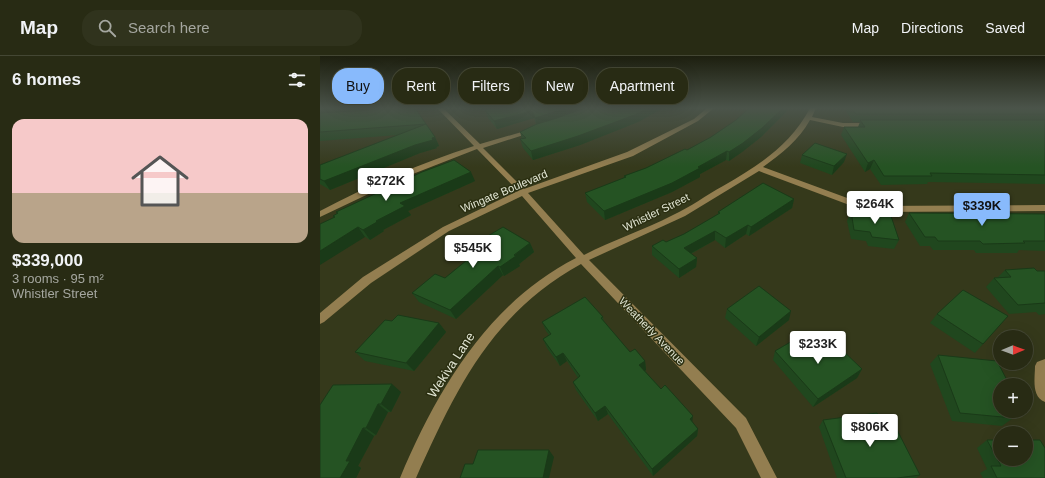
<!DOCTYPE html>
<meta charset="utf-8">
<style>
body{margin:0;font-family:Arial,sans-serif;background:#30331d;color:#f1f3f6;height:100vh;display:flex;flex-direction:column;font-size:15px;white-space:nowrap}
*{box-sizing:border-box;margin:0}
p{font-size:13px;color:#a5a7a0}
.icon{flex:none;width:22px;height:22px;fill:none;stroke:currentColor;stroke-width:2;stroke-linecap:round;stroke-linejoin:round}
.map{position:relative;flex:1;overflow:hidden}
.drawer{display:flex;flex-direction:column;background:#282b14;width:320px}
.drawer>*{flex:none}
.guide{position:absolute;left:12px;top:12px;width:380px;height:36px;display:flex;gap:8px}
.needle{width:26px;rotate:89deg}
.fabs{position:absolute;left:673px;top:274px;display:grid;gap:8px}
.fabs a{display:grid;place-items:center;width:40px;height:40px;border-radius:50%;background:#282b14;box-shadow:0 4px 16px #0002,0 0 0 1px #444734;font-size:20px}
.price{position:absolute;translate:-50% -34px;padding:0 9px;border-radius:4px;background:#fff;color:#222;font-size:13px;line-height:26px;filter:drop-shadow(0 1px 2px #0008)}
.price::after{content:'';position:absolute;left:50%;top:24px;width:12px;height:9px;margin-left:-6px;background:inherit;clip-path:polygon(0 0,100% 0,50% 100%)}
.price.current{background:#88bafc;color:#111}
ul{padding:0;list-style:none}
li{display:grid;align-content:center;gap:8px;height:212px;padding:0 12px}
li span{display:grid;place-items:center;height:124px;border-radius:12px;color:#555}
li>.icon{margin-inline-start:auto}
span .icon{width:72px;height:72px;fill:#fffc;stroke-width:1}
li b{font-size:17px}
h2{display:flex;justify-content:space-between;align-items:center;height:48px;padding:0 12px;font-size:17px}
.tag{padding:0 14px;border-radius:16px;background:#282b14;box-shadow:0 4px 16px #0002,0 0 0 1px #444734;font-size:14px;line-height:36px}
.tag.current{background:#88bafc;color:#111}
header{display:flex;align-items:center;gap:24px;box-sizing:border-box;height:56px;padding:0 20px;background:#282b14;border-bottom:1px solid #444734}
header strong{font-size:19px}
nav{display:flex;gap:22px;margin-inline-start:auto;font-size:14px}
.search{width:280px;height:36px;background:#30331d;display:flex;align-items:center;gap:10px;box-sizing:border-box;padding:0 14px;border-radius:16px;color:#a5a7a0;font-size:15px}
main{display:flex;flex:1;min-height:0}
.map>svg:first-child{display:block}
.lines{fill:none;stroke-linecap:round;stroke-linejoin:round}
.minor{fill:#937e50;fill-rule:evenodd}
.wall{fill:#20471e}
.shaded-wall{fill:#1a3a18}
.building{fill:#255323;stroke:#1a3a18}
.labels{text-anchor:middle;dominant-baseline:central;stroke-width:3;stroke-linejoin:round;paint-order:stroke}
.street-label{font-size:11px;fill:#e1e5d3;stroke:#2b2f11}
.near-street-label{font-size:13px;fill:#e1e5d3;stroke:#2b2f11}
</style>
<header>
<strong>Map</strong>
<div class="search"><svg class="icon" aria-label="search" viewBox="0 0 24 24"><circle cx="10" cy="10" r="6"/><path d="M15 15l6 6"/></svg>Search here</div>
<nav><a>Map</a><a>Directions</a><a>Saved</a></nav>
</header>
<main>
<section class="drawer">
<h2>6 homes<svg class="icon" aria-label="filters" viewBox="0 0 24 24"><path d="M4 7h16M4 17h16"/><circle cx="9" cy="7" r="2"/><circle cx="15" cy="17" r="2"/></svg></h2>
<ul>
<li><span style="background:linear-gradient(#f6c9c9 60%,#b9a48a 0)"><svg class="icon" aria-label="home" viewBox="0 0 24 24"><path d="M3 11l9-7 9 7M6 9v11h12V9"/></svg></span><div><b>$339,000</b><p>3 rooms · 95 m²</p><p>Whistler Street</p></div></li>
</ul>
</section>
<div class="map">
<svg width="725" height="422" viewBox="0 0 725 422">
<rect width="100%" height="100%" fill="#35391b"/>
<g class="lines">
<path class="minor" d="M117,52H123L160,88L212,73H216V75L163,92L204,133L307,96L374,63L387,52H394L378,65L313,100L208,137L264,199C293,184 324,174 353,159C371,151 386,139 403,130C439,109 470,90 490,52H496L492,61L523,67H552L555,69L552,71H523L490,64C479,84 461,98 443,111L549,150L725,149V155L548,156L439,115L365,160L269,204L426,362L457,422H441L416,372L261,208C171,258 136,333 96,422H80C117,334 168,247 256,202L202,140L129,175L51,227L4,266L0,268V257L43,221L123,171L198,135L157,93L80,123L0,161V155C49,129 101,107 154,90Z
M725,303V346C711,341 715,322 715,310L717,306Z"/>
</g>
<path class="wall" d="M0,52H95L115,81L119,90L116,91L117,92L100,97L10,134L0,128V109L78,79L0,85Z
M163,52H343L318,66L260,89L213,104L203,92L200,83H202L200,76L216,68L214,62L177,73L168,62L165,54Z
M524,52H725V128L608,126L607,128L561,129L550,113L545,116L521,79L524,71H538L540,66H533Z
M468,54L441,81L422,96L409,105L406,104L380,118V121L352,136L285,164L267,146L265,137L305,122L304,120L326,112L367,94Z
M482,99L524,106L512,119L480,107Z
M155,125L88,155L91,159L63,174L64,175L50,184L14,161L13,160L17,158L16,156Z
M474,143L472,152L429,180L426,178L405,192L395,184L371,198L377,202L376,211L359,222L332,199V190L346,186L364,178L398,159V156Z
M531,155L554,158V156L579,184L574,193L548,190L546,185L531,183L527,165Z
M589,157L725,158V195L699,194L697,197H656L654,194H613L610,190H600L585,166Z
M156,187H210L214,196L199,208L200,210L184,220L183,219L136,263L99,246L92,237L125,222L155,197L153,194L158,191Z
M685,214L725,215V258L719,259L716,256L689,258L666,231L674,222L678,221Z
M407,253L469,264L436,290L405,262Z
M617,258L663,288L655,297L610,267Z
M283,261L284,266L310,296L325,305L326,314L325,315L378,373L377,380L333,420L288,358L278,365L256,334L253,326L258,322L247,305L240,310L227,292L223,283L229,279L226,275L222,266Z
M72,265L119,267L126,276L94,315L45,305L35,296Z
M455,295L505,296L542,313L537,322L493,351L453,304Z
M618,299L689,328L688,329H680V355L693,362L682,370L632,365L610,308Z
M81,336L71,356H68L56,379L54,380L38,410L41,412L36,422L0,349Z
M503,364L600,419L596,422H517L499,371Z
M667,384L725,422H663L660,417L667,413L657,392Z"/>
<path class="shaded-wall" d="M39,52H67L42,57Z
M247,52H272L217,70L215,62Z
M328,52H343L318,66L260,89L213,104L211,95Z
M463,52H468V54L441,81L422,96L409,105V96Z
M212,55L214,62L177,73L174,65Z
M115,81L119,90L116,91L117,92L100,97L10,134L4,125Z
M407,95L406,104L380,118V121L352,136L285,164L284,155L378,111Z
M527,98L524,106L512,119L514,110Z
M554,104L550,113L545,116L548,107Z
M151,116L155,125L88,155L91,159L63,174L64,175L50,184L43,174L80,147Z
M474,143L472,152L429,180L431,171Z
M428,169L426,178L405,192L406,182Z
M38,171L45,181L0,209V195Z
M395,175V184L364,201V192Z
M210,187L214,196L199,208L200,210L184,220L180,211Z
M377,202L376,211L359,222V213Z
M178,210L183,219L136,263L130,254Z
M471,255L469,264L436,290L439,281Z
M119,267L126,276L94,315L86,307Z
M243,297L247,305L240,310L236,301Z
M325,305L326,314L321,318L319,309Z
M542,313L537,322L493,351L498,343Z
M72,328L81,336L71,356L61,348Z
M58,348L68,356L56,379L46,372Z
M285,350L288,358L278,365L275,357Z
M373,360L372,368L370,363Z
M43,372L54,380L38,410L41,412L36,422H20L26,405Z
M378,373L377,380L333,420L332,413Z
M229,394L234,401L229,422H223Z"/>
<path class="building" d="M55,52H95L106,68L0,76V57L48,54Z
M167,52H247L215,62L212,55L174,65L165,54L168,53Z
M264,52H328L317,58L258,80L211,95L200,83L206,82L200,76L217,68L237,62Z
M429,52H463L442,72L423,87L409,96L407,95L378,111L380,112L352,127L284,155L265,137L306,121L304,120L326,112L365,93L367,94L391,81L416,64Z
M531,52H725V58H536Z
M540,64H725V119L610,117L612,120H564L554,104L548,107L524,71H545Z
M106,68L115,81L112,82L113,84L95,89L4,125L0,123V109Z
M495,87L527,98L514,110L482,99Z
M134,104L151,116L80,147L85,150L56,165L57,166L43,174L38,171L0,195V168L15,161L13,160L18,157L16,156L102,116Z
M443,127L474,143L431,171L428,169L406,182L395,175L364,192L377,202L359,213L332,190L343,184L346,186L364,178L400,157L398,156Z
M531,155L555,158L554,156L570,157L579,184L552,181L550,176L534,174Z
M589,157L725,158V185H703L705,187L663,188L660,185H618L615,181H605Z
M183,171L210,187L194,199L196,200L180,211L178,210L130,254L92,237L115,218L125,222L157,196L153,194L160,190L156,187Z
M714,212L717,215H725V247L698,249L674,222L691,221L685,214Z
M439,230L471,255L439,281L407,253Z
M643,234L688,260L663,288L617,258Z
M265,241L283,261L281,262L310,296L315,293L325,305L319,309L341,333L345,329L373,360L370,363L378,373L332,413L285,350L275,357L253,326L260,320L243,297L236,301L223,283L231,278L222,266Z
M78,259L119,267L86,307L35,296L65,264L72,265Z
M486,277L505,296L517,289L542,313L498,343L455,295Z
M618,299L677,305L689,328L679,327L680,329V355H689L693,362L640,357Z
M72,328L61,348H58L46,372H43L26,405H30L20,422H0V349L13,329Z
M557,357L563,369L574,368L600,419L577,422H526L503,364Z
M667,384H680V403H706V384H720L725,392V422H677L671,410H681Z
M158,394H229L223,422H140L145,408H153Z"/>
<linearGradient id="sky" x2="0" y2="1"><stop stop-color="#1d1f0f"/><stop offset="0.47" stop-color="#4b544a"/><stop offset="1" stop-color="#4b544a" stop-opacity="0"/></linearGradient>
<rect width="725" height="111" fill="url(#sky)"/>
<g class="labels">
<g class="street-label">
<text transform="translate(184 135) rotate(-23)">Wingate Boulevard</text>
<text transform="translate(336 156) rotate(-26)">Whistler Street</text>
<text transform="translate(332 275) rotate(46)">Weatherly Avenue</text>
</g>
<g class="near-street-label">
<text transform="translate(131 309) rotate(-57)">Wekiva Lane</text>
</g>
</g>
</svg>
<div class="fabs">
<a><svg class="needle" viewBox="-14 -14 28 28"><path d="M0-13l5 13h-10z" fill="#e53935"/><path d="M0 13l5-13h-10z" fill="#a5a7a0"/></svg></a>
<a>+</a>
<a>−</a>
</div>
<b class="price" style="left:66px;top:146px">$272K</b>
<b class="price" style="left:555px;top:169px">$264K</b>
<b class="price current" style="left:662px;top:171px">$339K</b>
<b class="price" style="left:153px;top:213px">$545K</b>
<b class="price" style="left:498px;top:309px">$233K</b>
<b class="price" style="left:550px;top:392px">$806K</b>
<div class="guide">
<a class="tag current">Buy</a>
<a class="tag">Rent</a>
<a class="tag">Filters</a>
<a class="tag">New</a>
<a class="tag">Apartment</a>
</div>
</div>
</main>
